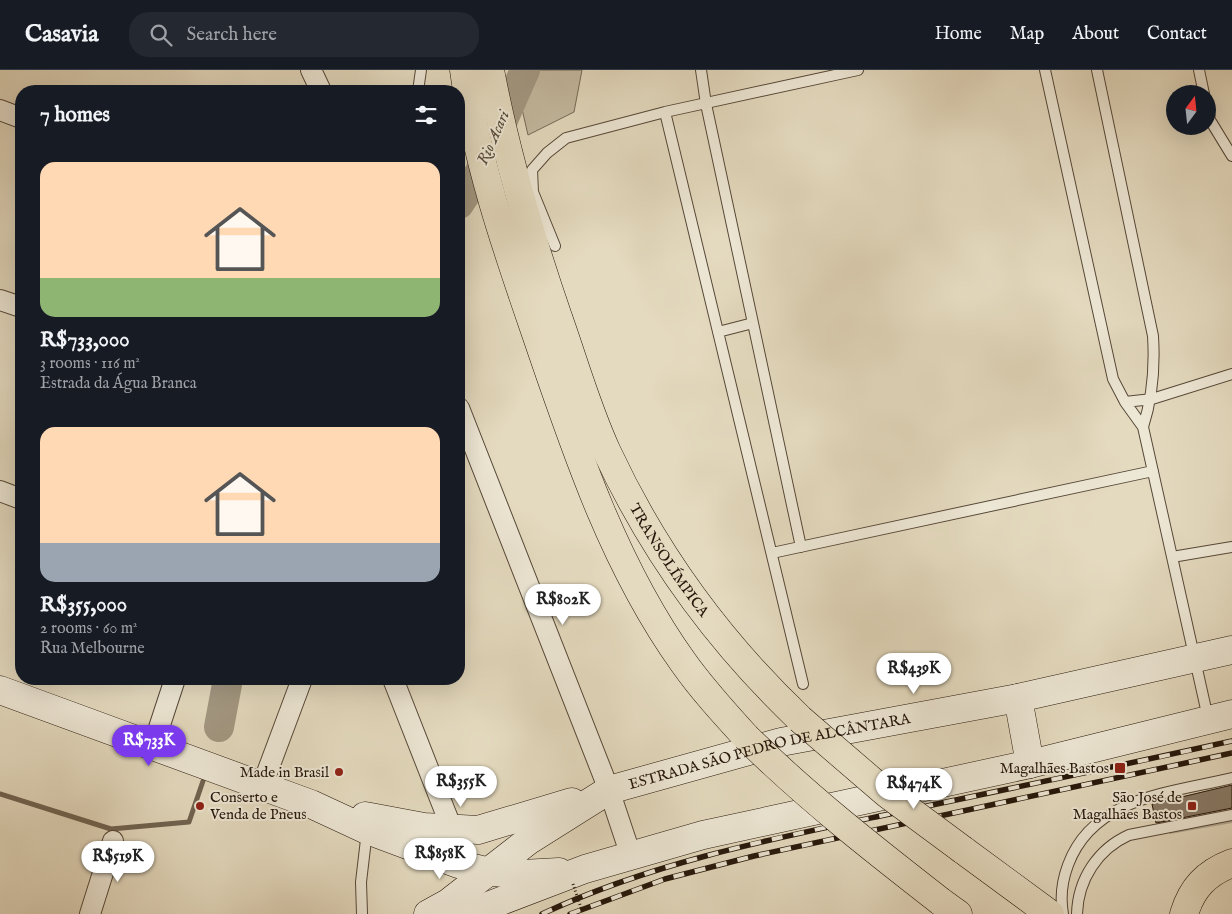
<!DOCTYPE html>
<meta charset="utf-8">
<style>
body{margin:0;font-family:"IM FELL English",serif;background:#242831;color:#f1f3f6;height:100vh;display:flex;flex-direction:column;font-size:19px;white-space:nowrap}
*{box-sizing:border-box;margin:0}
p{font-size:16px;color:#9ea1a6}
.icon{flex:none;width:28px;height:28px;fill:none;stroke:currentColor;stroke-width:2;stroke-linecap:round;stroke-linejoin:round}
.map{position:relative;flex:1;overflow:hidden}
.drawer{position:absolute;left:15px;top:15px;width:450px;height:600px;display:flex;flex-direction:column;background:#171b24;border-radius:20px;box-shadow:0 5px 20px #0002}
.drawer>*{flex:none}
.needle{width:32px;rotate:15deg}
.buttons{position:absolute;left:1166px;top:15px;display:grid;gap:10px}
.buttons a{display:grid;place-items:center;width:50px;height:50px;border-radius:50%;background:#171b24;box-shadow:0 5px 20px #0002;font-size:25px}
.price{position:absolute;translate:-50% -42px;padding:0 11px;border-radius:18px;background:#fff;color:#222;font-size:16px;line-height:32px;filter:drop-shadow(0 1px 2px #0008)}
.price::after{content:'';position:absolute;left:50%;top:30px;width:15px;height:11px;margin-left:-8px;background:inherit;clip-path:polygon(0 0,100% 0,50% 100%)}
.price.on{background:#7c3aed;color:#fff}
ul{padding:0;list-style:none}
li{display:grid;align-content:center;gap:10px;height:265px;padding:0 25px}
li span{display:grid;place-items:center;height:155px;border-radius:15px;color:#555}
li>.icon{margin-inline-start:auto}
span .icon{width:90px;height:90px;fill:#fffc;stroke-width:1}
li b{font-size:21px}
h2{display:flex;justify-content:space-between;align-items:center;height:60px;padding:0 25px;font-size:21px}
header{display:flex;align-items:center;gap:30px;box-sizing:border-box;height:70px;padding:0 25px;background:#171b24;border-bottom:1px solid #363941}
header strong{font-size:24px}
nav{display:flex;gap:28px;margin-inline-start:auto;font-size:18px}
.search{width:350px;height:45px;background:#242831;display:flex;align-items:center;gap:12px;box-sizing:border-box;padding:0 18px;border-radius:20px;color:#9ea1a6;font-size:19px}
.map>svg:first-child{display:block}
.green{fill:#c4b9a0;stroke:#756856}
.shadow{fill:#0003}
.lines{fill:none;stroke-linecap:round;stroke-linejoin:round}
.stream{stroke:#716452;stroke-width:5}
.river{stroke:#a39882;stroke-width:30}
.building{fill:#897c69;stroke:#26170b}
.lane-casing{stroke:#564838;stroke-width:12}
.street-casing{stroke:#564838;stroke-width:22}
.secondary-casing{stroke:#26170b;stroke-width:29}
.highway-casing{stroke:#26170b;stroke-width:29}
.lane{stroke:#ede7d5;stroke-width:10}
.street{stroke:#ede7d5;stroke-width:20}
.secondary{stroke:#ede7d5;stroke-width:28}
.highway{stroke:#e4dabf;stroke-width:28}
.rail-casing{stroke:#26170b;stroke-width:5.5}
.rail{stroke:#ede7d5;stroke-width:4;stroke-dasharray:11;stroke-linecap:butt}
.highway-bridge-casing{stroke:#26170b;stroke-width:29;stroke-linecap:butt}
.path-bridge{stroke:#26170b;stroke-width:3;stroke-dasharray:1 2.5;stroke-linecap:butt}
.highway-bridge{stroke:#e4dabf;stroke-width:28}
.poi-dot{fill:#8f2418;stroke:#ede7d5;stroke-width:2}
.labels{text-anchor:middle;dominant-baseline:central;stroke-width:4;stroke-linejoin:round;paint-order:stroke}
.street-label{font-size:15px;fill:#26170b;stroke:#ede7d5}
.poi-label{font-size:15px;fill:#26170b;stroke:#ede7d5;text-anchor:end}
.water-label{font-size:16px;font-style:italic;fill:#584b3b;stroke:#ede7d5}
</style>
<header>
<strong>Casavia</strong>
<div class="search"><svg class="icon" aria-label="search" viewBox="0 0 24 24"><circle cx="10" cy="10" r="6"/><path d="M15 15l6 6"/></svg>Search here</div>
<nav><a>Home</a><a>Map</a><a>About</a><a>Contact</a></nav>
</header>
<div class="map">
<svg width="1232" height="844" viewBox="0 0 1232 844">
<rect width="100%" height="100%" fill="#e4dabf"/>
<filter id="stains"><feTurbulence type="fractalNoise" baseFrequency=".004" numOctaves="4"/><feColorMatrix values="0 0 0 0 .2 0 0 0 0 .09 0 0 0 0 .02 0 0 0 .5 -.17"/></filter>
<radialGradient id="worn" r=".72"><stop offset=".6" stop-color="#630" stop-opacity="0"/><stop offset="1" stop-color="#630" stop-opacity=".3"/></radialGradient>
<path class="green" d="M513,0H582L574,42L528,65Z"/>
<path class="shadow" d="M1232,716V753L1170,764L1157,752Z"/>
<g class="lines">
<path class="stream" d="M0,724L111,759L189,752L203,711"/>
<path class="river" d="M459,134L480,102L525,0
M219,657L228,609"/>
</g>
<path class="building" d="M1232,715V738L1156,753L1152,734Z"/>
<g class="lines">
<defs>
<path id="lane" d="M701,0L706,34L801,477
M1045,0L1113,309L1125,332L1143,357L1208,648
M1097,0L1153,266C1155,298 1153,326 1143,357
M1199,0L1204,24
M418,21L421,0
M1208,38L1210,50L1232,86
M665,42L803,614
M555,176L533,122L532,100L547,83L566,68L665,42L858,0
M718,262L753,253
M1125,332L1152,329L1232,304
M772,483L1153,401
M1172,487L1232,477
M362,844L361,812L367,761
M1063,844C1060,827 1062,811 1068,795C1093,727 1170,723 1232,708
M1077,844C1078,809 1098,779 1129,765L1232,745"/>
<path id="street" d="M311,0L321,21
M0,40L21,48
M0,230L21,237
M459,338L609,720L631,786
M0,421L21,429
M393,609L452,759
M153,676L175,609
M262,716L302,609
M90,844L113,771"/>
<g id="secondary">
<path d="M0,620L311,734L367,760L458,794L490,802L522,804L559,802"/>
<path d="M1018,628L1030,694"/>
<path d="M365,746L424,757L478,760L572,732"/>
<path id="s1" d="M428,844L448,833L528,771L609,720L781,672L1018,628L1232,580"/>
<path d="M467,844L585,799L703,765L1030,694L1232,644"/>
</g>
<g id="highway">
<path d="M464,0C476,89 505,174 534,258C573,372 612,493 683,592C702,619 724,643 746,667"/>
<path id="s2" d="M490,0C506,84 530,166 558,247C574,292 587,339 607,382C654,483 719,572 800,649"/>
<path d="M963,780L1050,844"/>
<path d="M940,831L958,844"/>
<path d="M1184,844C1192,818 1206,803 1232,793"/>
</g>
</defs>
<use href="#lane" class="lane-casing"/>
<use href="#street" class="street-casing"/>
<use href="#secondary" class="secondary-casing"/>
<use href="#highway" class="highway-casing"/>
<use href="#lane" class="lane"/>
<use href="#street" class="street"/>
<use href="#secondary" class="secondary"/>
<use href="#highway" class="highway"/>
<defs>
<path id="rail" d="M542,844C649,794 766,770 880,746C997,721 1115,697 1232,671
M570,844L665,809L754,786L1232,683"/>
</defs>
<use href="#rail" class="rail-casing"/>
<use href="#rail" class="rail"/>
<defs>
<path id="highway-bridge" d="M800,649L886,723L963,780
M746,667C808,728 872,778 940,831"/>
</defs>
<use href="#highway-bridge" class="highway-bridge-casing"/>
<path class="path-bridge" d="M573,814L583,844"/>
<use href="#highway-bridge" class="highway-bridge"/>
</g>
<g class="poi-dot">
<rect x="1114" y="692" width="12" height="12" rx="2.5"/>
<circle cx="339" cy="702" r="5"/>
<circle cx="200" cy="736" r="5"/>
<rect x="1187" y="731" width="10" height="10" rx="2.5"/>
</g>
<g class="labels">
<g class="street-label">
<text stroke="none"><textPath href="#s2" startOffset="525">TRANSOLÍMPICA</textPath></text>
<text stroke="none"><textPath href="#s1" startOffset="385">ESTRADA SÃO PEDRO DE ALCÂNTARA</textPath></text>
</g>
<g class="poi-label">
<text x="1109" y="698">Magalhães Bastos</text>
<text x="329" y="702">Made in Brasil</text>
<text x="210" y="727" text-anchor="start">Conserto e<tspan x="210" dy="17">Venda de Pneus</tspan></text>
<text x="1182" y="727">São José de<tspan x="1182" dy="17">Magalhães Bastos</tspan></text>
</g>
<g class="water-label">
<text transform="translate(494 68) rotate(-66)">Rio Acari</text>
</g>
</g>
<rect width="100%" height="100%" filter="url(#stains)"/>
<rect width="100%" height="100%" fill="url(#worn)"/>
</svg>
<div class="buttons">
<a><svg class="needle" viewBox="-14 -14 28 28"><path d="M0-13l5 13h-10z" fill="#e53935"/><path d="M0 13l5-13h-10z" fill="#9ea1a6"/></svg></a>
</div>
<b class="price" style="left:563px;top:556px">R$802K</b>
<b class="price" style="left:914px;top:625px">R$439K</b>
<b class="price on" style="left:149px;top:697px">R$733K</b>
<b class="price" style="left:461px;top:738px">R$355K</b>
<b class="price" style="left:914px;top:740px">R$474K</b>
<b class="price" style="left:440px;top:810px">R$858K</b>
<b class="price" style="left:118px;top:813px">R$519K</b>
<section class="drawer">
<h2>7 homes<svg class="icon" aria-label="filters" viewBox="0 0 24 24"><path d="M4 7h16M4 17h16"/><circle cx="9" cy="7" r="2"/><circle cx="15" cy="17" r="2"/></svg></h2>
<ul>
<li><span style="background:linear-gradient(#ffd9b3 75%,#8fb573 0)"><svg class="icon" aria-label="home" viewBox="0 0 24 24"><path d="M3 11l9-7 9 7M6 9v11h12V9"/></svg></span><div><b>R$733,000</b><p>3 rooms · 116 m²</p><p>Estrada da Água Branca</p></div></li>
<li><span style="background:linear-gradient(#ffd9b3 75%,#9aa5b1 0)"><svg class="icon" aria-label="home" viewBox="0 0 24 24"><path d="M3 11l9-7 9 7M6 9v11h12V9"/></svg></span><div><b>R$355,000</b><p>2 rooms · 60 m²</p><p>Rua Melbourne</p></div></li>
</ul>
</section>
</div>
